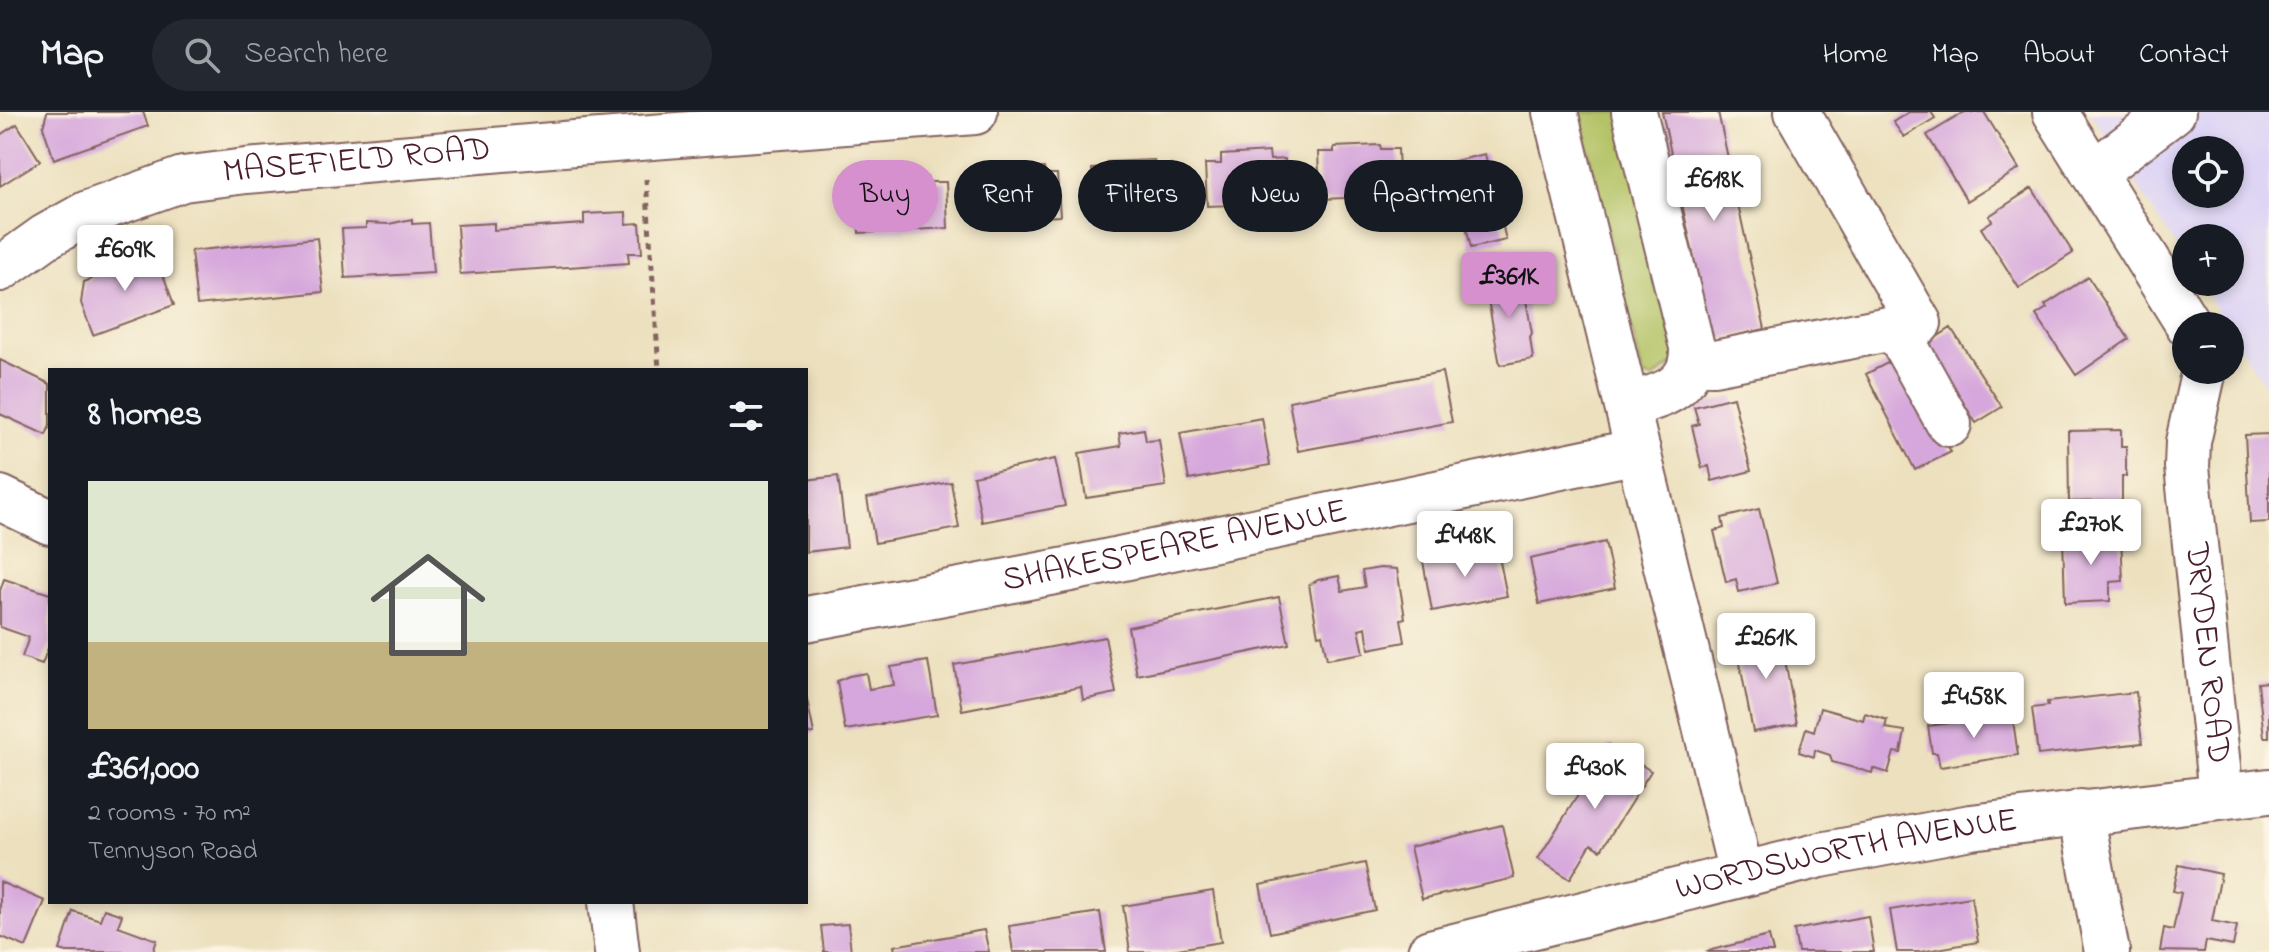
<!DOCTYPE html>
<meta charset="utf-8">
<style>
body{margin:0;font-family:"Indie Flower",sans-serif;background:#242831;color:#f1f3f6;height:100vh;display:flex;flex-direction:column;font-size:30px;white-space:nowrap}
*{box-sizing:border-box;margin:0}
p{font-size:26px;color:#9ea1a6}
.icon{flex:none;width:44px;height:44px;fill:none;stroke:currentColor;stroke-width:2;stroke-linecap:round;stroke-linejoin:round}
.map{position:relative;flex:1;overflow:hidden}
.sheet{position:absolute;left:48px;top:256px;width:760px;height:536px;display:flex;flex-direction:column;background:#171b24;border-radius:0px;box-shadow:0 4px 12px #0003}
.sheet>*{flex:none}
.guide{position:absolute;left:832px;top:48px;width:760px;height:72px;display:flex;gap:16px}
.tools{position:absolute;left:2172px;top:24px;display:grid;gap:16px}
.tools a{display:grid;place-items:center;width:72px;height:72px;border-radius:50%;background:#171b24;box-shadow:0 4px 12px #0003;font-size:40px}
.price{position:absolute;translate:-50% -68px;padding:0 18px;border-radius:8px;background:#fff;color:#222;font-size:26px;line-height:52px;filter:drop-shadow(0 2px 4px #0008)}
.price::after{content:'';position:absolute;left:50%;top:48px;width:24px;height:18px;margin-left:-12px;background:inherit;clip-path:polygon(0 0,100% 0,50% 100%)}
.price.current{background:#d690ce;color:#111}
ul{padding:0;list-style:none}
li{display:grid;align-content:center;gap:16px;height:424px;padding:0 40px}
li span{display:grid;place-items:center;height:248px;border-radius:0px;color:#555}
li>.icon{margin-inline-start:auto}
span .icon{width:144px;height:144px;fill:#fffc;stroke-width:1}
li b{font-size:34px}
h2{display:flex;justify-content:space-between;align-items:center;height:96px;padding:0 40px;font-size:34px}
.chip{padding:0 28px;border-radius:36px;background:#171b24;box-shadow:0 4px 12px #0003;font-size:28px;line-height:72px}
.chip.current{background:#d690ce;color:#111}
header{display:flex;align-items:center;gap:48px;box-sizing:border-box;height:112px;padding:0 40px;background:#171b24;border-bottom:2px solid #363941}
header strong{font-size:38px}
nav{display:flex;gap:44px;margin-inline-start:auto;font-size:28px}
.search{width:560px;height:72px;background:#242831;display:flex;align-items:center;gap:20px;box-sizing:border-box;padding:0 28px;border-radius:44px;color:#9ea1a6;font-size:30px}
.map>svg:first-child{display:block}
.built{fill:#ded5f5;fill-rule:evenodd}
.green{fill:#b4c366;stroke:#7f7148;stroke-width:2}
.building{fill:#d6a7dc}
.lines{fill:none;stroke-linecap:round;stroke-linejoin:round}
.minor-casing{stroke:#83635e;stroke-width:48}
.path{stroke:#83635e;stroke-width:5;stroke-dasharray:6 6;stroke-linecap:butt}
.minor{stroke:#fff;stroke-width:44}
.labels{text-anchor:middle;dominant-baseline:central;stroke-width:8;stroke-linejoin:round;paint-order:stroke}
.street-label{font-size:34px;fill:#4a1f2b;stroke:#fcf5e5}
</style>
<header>
<strong>Map</strong>
<div class="search"><svg class="icon" aria-label="search" viewBox="0 0 24 24"><circle cx="10" cy="10" r="6"/><path d="M15 15l6 6"/></svg>Search here</div>
<nav><a>Home</a><a>Map</a><a>About</a><a>Contact</a></nav>
</header>
<div class="map">
<svg width="2269" height="840" viewBox="0 0 2269 840">
<rect width="100%" height="100%" fill="#fcf5e5"/>
<filter id="ink" filterUnits="userSpaceOnUse"><feTurbulence type="fractalNoise" baseFrequency=".0125" numOctaves="2"/><feDisplacementMap in="SourceGraphic" scale="16" xChannelSelector="R" yChannelSelector="G"/><feConvolveMatrix kernelMatrix="1 2 1 2 8 2 1 2 1" color-interpolation-filters="sRGB"/></filter>
<filter id="wash" filterUnits="userSpaceOnUse"><feTurbulence type="fractalNoise" baseFrequency=".006" numOctaves="4" result="noise"/><feDisplacementMap in="SourceGraphic" scale="32" xChannelSelector="R" yChannelSelector="G"/><feGaussianBlur stdDeviation="1.8" result="paint"/><feColorMatrix in="noise" values="0 0 0 0 0 0 0 0 0 0 0 0 0 0 0 0 0 1.4 0 .05"/><feComposite in="paint" operator="in"/></filter>
<g filter="url(#wash)">
<rect width="100%" height="100%" fill="#ece0be"/>
<path class="built" d="M2090,0H2269V280L2230,219V214H2227L2199,170H2230V126H2186V150ZM2186,38H2230V82H2186Z"/>
<path class="green" d="M1579,0H1621L1677,249L1653,267L1643,264Z"/>
<g id="blocks">
<path class="building" d="M47,0H143L148,14L54,47L43,15Z
M1662,0H1718L1765,217L1712,229Z
M1909,0H1931L1935,6L1904,25L1893,10Z
M1965,0H1984L2019,57L1967,89L1927,23Z
M17,12L40,49L0,74V23Z
M1380,33L1381,37H1398L1400,84L1320,87L1318,40H1334V35Z
M1269,40L1270,48L1285,47L1287,91L1207,94L1205,52H1221V43Z
M1485,42L1489,59L1497,57L1508,106L1501,107L1506,128L1471,136L1451,50Z
M1154,48L1155,54L1172,53L1174,100L1094,104L1092,57L1107,56V50Z
M1044,56L1045,62H1057L1060,104L979,108L977,65H993V59Z
M927,65L928,70H946L948,116L859,121L857,74L881,72V67Z
M2032,76L2073,141L2019,176L1981,116L1992,109L1989,104Z
M626,100V112L640,111L642,141H628L629,151L460,162L457,113L494,111V118L584,112V102Z
M412,107V112L429,111L433,161L345,166L342,117L366,116V111L389,112Z
M317,126L323,180L197,193L191,139Z
M138,143L140,148L156,143L174,193L93,223L81,191L84,170L92,167L90,161Z
M1509,162L1513,180L1524,177L1532,221L1530,225L1533,247L1500,253L1484,166Z
M2088,165L2129,227L2076,263L2036,203L2047,196L2045,193Z
M1951,216L2002,295L1976,311L1926,232Z
M1901,244L1951,340L1915,358L1866,262Z
M0,248L50,272V314L46,323L0,302Z
M1442,260L1452,310L1298,339L1289,289Z
M1733,285L1751,359L1712,369L1709,354L1702,356L1692,314L1699,312L1694,295Z
M1262,306L1270,353L1189,368L1180,321Z
M1144,317L1146,329L1159,328L1166,374L1086,386L1079,341L1121,334L1119,321Z
M2121,318V334H2126V364H2122V389L2069,390L2068,319Z
M2269,322V410L2250,411L2245,323Z
M1055,347L1065,394L982,410L973,364Z
M838,364L847,435L806,440V368Z
M951,370L959,416L875,431L867,386Z
M1759,397L1777,471L1739,480L1736,467L1726,470L1714,419L1724,416L1722,406Z
M2121,423L2123,469L2110,470V489L2065,491L2063,425Z
M1605,430L1615,476L1539,492L1530,447Z
M1497,435L1507,484L1432,499L1423,449Z
M1380,456L1397,457L1405,506L1401,507L1405,530L1369,537L1366,515L1359,517L1364,541L1327,547L1322,522L1318,523L1309,473L1318,468L1339,464L1342,479L1365,475L1362,459Z
M4,467L50,482V531L42,552L22,545L29,525L0,515V479Z
M1279,485L1289,532L1137,563L1128,515Z
M1779,517L1797,612L1753,620L1735,526Z
M1105,525L1116,581L1083,588L1081,575L962,598L954,553Z
M928,549L937,603L845,618L837,569L849,564L866,561L869,577L894,573L891,555Z
M2269,570V625H2264L2258,571Z
M2136,580L2142,631L2038,643L2032,596L2048,594L2047,590Z
M806,583L814,621L806,622Z
M1820,596L1863,608L1865,601L1887,608L1885,616L1905,619L1901,641L1894,640L1888,661L1873,656L1872,661L1832,650L1830,643L1815,638L1814,645L1799,640L1806,616L1814,619Z
M2012,602L2018,643L1940,655L1937,641H1932L1928,614Z
M1609,633L1651,659L1601,738L1591,732L1570,767L1538,747Z
M1502,713L1514,766L1422,787L1410,735Z
M1365,751L1375,798L1270,821L1260,773Z
M2179,753L2221,762L2212,809L2237,814L2233,834L2206,829L2204,840L2160,839L2164,816L2173,818L2181,781L2173,779Z
M0,770L45,789L26,835L0,824Z
M1213,779L1221,830L1159,840H1130L1123,794Z
M1971,785L1978,830L1920,840H1897L1890,798Z
M104,797L122,803L118,814L157,828L153,840H67L60,838L73,799L100,808Z
M1100,800L1106,840H1013L1009,814Z
M1868,804L1874,840H1798L1794,818Z
M848,812L851,840H824L821,814Z
M984,818L989,840H895L894,834Z
M1769,824L1773,840H1708L1707,839Z"/>
</g>
</g>
<g filter="url(#ink)">
<use href="#blocks" fill-opacity="0" stroke="#83635e" stroke-width="2"/>
<g class="lines">
<defs>
<g id="minor">
<path d="M1555,0L1741,761"/>
<path d="M2055,0L2189,214"/>
<path d="M2093,61L2173,0"/>
<path id="s1" d="M0,157L45,125L88,101L183,67L246,59L575,31L975,0"/>
<path d="M1896,217L1949,312"/>
<path d="M1692,250L1714,251L1919,211L1797,0"/>
<path id="s2" d="M2204,258L2188,330L2187,355L2221,684"/>
<path d="M1627,293C1662,284 1693,277 1692,235L1634,0"/>
<path d="M0,386L50,410"/>
<path id="s3" d="M806,507L1071,457L1638,339"/>
<path d="M2081,700L2107,840"/>
<path d="M611,790L617,840"/>
<path id="s4" d="M1430,840L1821,743L1971,715L2269,679"/>
</g>
</defs>
<use href="#minor" class="minor-casing"/>
<path class="path" d="M646,67L659,258"/>
<use href="#minor" class="minor"/>
</g>
</g>
<g class="labels">
<g class="street-label">
<text stroke="none"><textPath href="#s1" startOffset="380">MASEFIELD ROAD</textPath></text>
<text stroke="none"><textPath href="#s3" startOffset="376">SHAKESPEARE AVENUE</textPath></text>
<text stroke="none"><textPath href="#s2" startOffset="286">DRYDEN ROAD</textPath></text>
<text stroke="none"><textPath href="#s4" startOffset="428">WORDSWORTH AVENUE</textPath></text>
</g>
</g>
</svg>
<div class="tools">
<a><svg class="icon" aria-label="locate" viewBox="0 0 24 24"><circle cx="12" cy="12" r="6"/><path d="M12 2v4M12 18v4M2 12h4M18 12h4"/></svg></a>
<a>+</a>
<a>−</a>
</div>
<b class="price" style="left:1714px;top:111px">£618K</b>
<b class="price" style="left:125px;top:181px">£609K</b>
<b class="price current" style="left:1509px;top:208px">£361K</b>
<b class="price" style="left:2091px;top:455px">£270K</b>
<b class="price" style="left:1465px;top:467px">£448K</b>
<b class="price" style="left:1766px;top:569px">£261K</b>
<b class="price" style="left:1974px;top:628px">£458K</b>
<b class="price" style="left:1595px;top:699px">£430K</b>
<div class="guide">
<a class="chip current">Buy</a>
<a class="chip">Rent</a>
<a class="chip">Filters</a>
<a class="chip">New</a>
<a class="chip">Apartment</a>
</div>
<section class="sheet">
<h2>8 homes<svg class="icon" aria-label="filters" viewBox="0 0 24 24"><path d="M4 7h16M4 17h16"/><circle cx="9" cy="7" r="2"/><circle cx="15" cy="17" r="2"/></svg></h2>
<ul>
<li><span style="background:linear-gradient(#dfe7d0 65%,#c2b280 0)"><svg class="icon" aria-label="home" viewBox="0 0 24 24"><path d="M3 11l9-7 9 7M6 9v11h12V9"/></svg></span><div><b>£361,000</b><p>2 rooms · 70 m²</p><p>Tennyson Road</p></div></li>
</ul>
</section>
</div>
